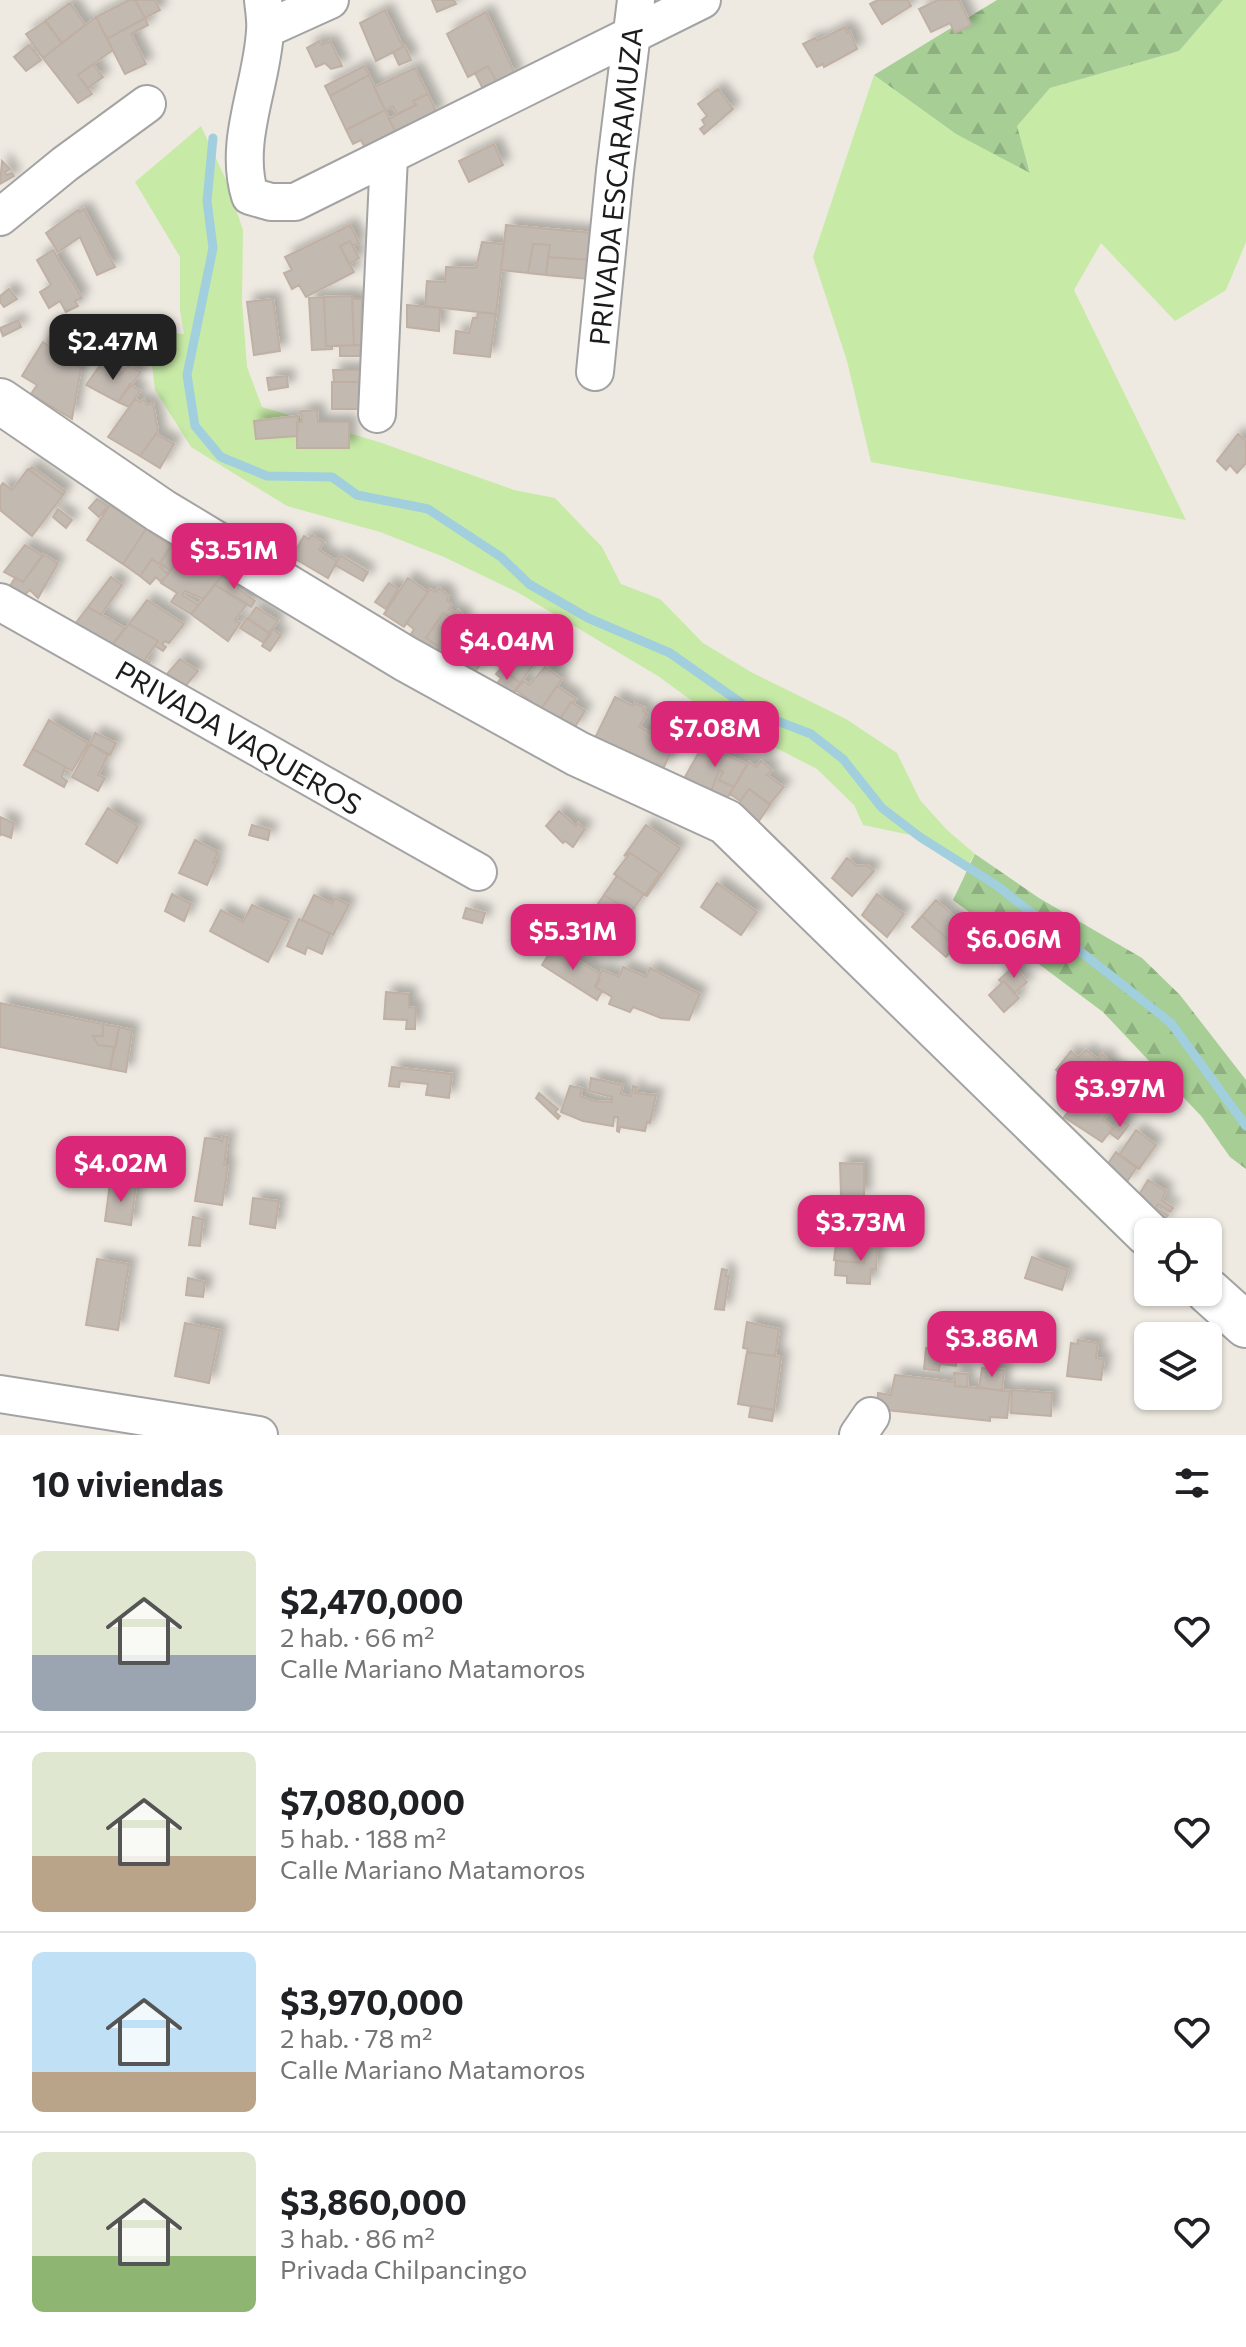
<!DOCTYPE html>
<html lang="es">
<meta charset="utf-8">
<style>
body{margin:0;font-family:Commissioner,sans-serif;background:#f6f6f6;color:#202124;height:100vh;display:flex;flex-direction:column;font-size:30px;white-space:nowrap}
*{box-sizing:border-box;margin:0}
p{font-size:26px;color:#757577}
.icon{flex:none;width:44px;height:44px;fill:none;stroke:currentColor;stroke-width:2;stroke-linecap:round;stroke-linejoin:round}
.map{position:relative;height:1435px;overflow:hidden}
.sheet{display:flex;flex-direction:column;background:#fff;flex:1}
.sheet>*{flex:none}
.buttons{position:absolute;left:1134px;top:1218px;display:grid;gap:16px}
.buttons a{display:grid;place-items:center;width:88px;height:88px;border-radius:12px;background:#fff;box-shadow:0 2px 6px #0004;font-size:40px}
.price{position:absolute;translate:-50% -68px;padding:0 18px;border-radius:16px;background:#db2777;color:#fff;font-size:26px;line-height:52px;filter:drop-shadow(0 2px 4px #0008)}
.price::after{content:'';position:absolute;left:50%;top:48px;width:24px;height:18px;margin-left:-12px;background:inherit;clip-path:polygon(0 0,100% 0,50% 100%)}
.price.on{background:#222;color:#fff}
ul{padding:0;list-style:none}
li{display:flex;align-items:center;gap:24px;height:200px;padding:0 32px}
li+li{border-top:2px solid #e0e0e0}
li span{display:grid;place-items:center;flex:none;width:224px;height:160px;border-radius:12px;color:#555}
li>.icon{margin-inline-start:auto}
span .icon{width:96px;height:96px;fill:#fffc;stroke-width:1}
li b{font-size:34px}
h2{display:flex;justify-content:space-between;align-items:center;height:96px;padding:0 32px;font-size:34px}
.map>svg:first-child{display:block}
.grass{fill:#c7eaa6}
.forest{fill:url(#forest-firs)}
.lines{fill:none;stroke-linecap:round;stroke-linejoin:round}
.stream{stroke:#a1cfdd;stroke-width:9}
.building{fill:#c2b9b1;stroke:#c0b0a4;stroke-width:2;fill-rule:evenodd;filter:url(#shadow)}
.minor-casing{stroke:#a3a3a3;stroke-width:40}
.tertiary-casing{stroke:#a3a3a3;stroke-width:48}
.minor{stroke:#fff;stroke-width:36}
.tertiary{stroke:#fff;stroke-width:44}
.labels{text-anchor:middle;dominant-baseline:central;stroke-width:6;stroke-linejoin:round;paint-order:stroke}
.street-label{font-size:28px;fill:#1c1c1c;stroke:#fff}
</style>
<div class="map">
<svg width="1246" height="1435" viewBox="0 0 1246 1435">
<defs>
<pattern id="forest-firs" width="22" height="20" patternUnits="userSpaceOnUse" patternTransform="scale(2)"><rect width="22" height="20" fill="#a6ce95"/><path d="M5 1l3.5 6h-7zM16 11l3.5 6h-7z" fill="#8eb080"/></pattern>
<filter id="shadow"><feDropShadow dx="7" dy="-7" stdDeviation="4" flood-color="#0004"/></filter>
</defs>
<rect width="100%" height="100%" fill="#eeeae2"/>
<path class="grass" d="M1223,0H1246V242L1226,290L1175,321L1101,243L1074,290L1186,520L871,462L847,361L813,257L874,75L956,134L1030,171L1016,126L1050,88L1179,51Z
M201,126L226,180L243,230L242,301L247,367L262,407L379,442L514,490L555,498L602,547L621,584L660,599L703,643L751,672L846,719L897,753L920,800L947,830L975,854L967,867L920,837L863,825L854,805L817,769L710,714L658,676L517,592L444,557L380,532L287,506L191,447L155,390L148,331L184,334L180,311V257L135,182Z"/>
<path class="forest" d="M997,0H1223L1179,51L1050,88L1017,126L1030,173L956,134L874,75Z
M975,854L1039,898L1142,958L1180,995L1246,1080V1169L1230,1157L1202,1117L1103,1012L953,900Z"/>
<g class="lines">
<path class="stream" d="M213,138L207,201L213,248L187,375L195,426L221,457L267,476L332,477L357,495L428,509L501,557L529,584L588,618L670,653L754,712L811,734L843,759L882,808L920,837L996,885L1171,1023L1246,1126"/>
</g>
<path class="building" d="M129,0H135L145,18L107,39L96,17Z
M135,0H155L160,10L145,18Z
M432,0H454L456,4L437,12Z
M878,0H908L911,6L882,24L870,4Z
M938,0H959L971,25L955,33L950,23L931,32L919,9Z
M70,3L85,25L62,43L45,21Z
M385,10L403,47L376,61L360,23Z
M486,12L516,76L498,84L488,66L468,77L447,34Z
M96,17L113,50L78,75L92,94L78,103L43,58Z
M145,18L148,25L131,34L146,64L125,74L107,39Z
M46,21L62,43L43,58L26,34Z
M845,27L847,33L850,31L857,49L824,67L823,64L817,67L803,44L815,38L817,41Z
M319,41L322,45L330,41L342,66L331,69L325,63L316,67L307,48Z
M29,45L41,60L26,71L14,57Z
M405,46L411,60L399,65L393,52Z
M93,64L103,77L88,88L78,75Z
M364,66L369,75L330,96L325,86Z
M488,66L498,84L484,91L475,73Z
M415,68L428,94L413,101L416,105L397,114L393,106L385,110L374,87Z
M369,75L385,110L346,130L330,96Z
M718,89L733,109L704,134L700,129L705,125L702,120L707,116L698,104Z
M428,94L437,113L396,133L389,119L416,105L413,101Z
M385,110L396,133L366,150L361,140L353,144L346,130Z
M494,144L503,165L469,182L459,161Z
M2,161L10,169L5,172L7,175L12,173L14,176L0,184Z
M84,209L115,267L97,275L80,237L58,252L46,233L78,210L79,212Z
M350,225L359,243L353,246L350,241L340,246L354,272L306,297L299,285L292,289L284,273L292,270L285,257Z
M506,225L593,233L591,260L548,257L550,245L533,244L528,273L501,270Z
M350,241L359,258L349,264L340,246Z
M482,242L504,244L496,314L425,306L427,281L445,282L446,267L476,268Z
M533,244L550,245L546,275L528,273Z
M53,250L82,298L75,301L78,306L66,312L60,301L49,308L40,292L51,285L37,260Z
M548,257L591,260L589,279L546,275Z
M9,289L17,299L4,307L0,302V296Z
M352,296L354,345L326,346L324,297Z
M324,297L326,346H332V349L312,350L309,298Z
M273,299L280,351L254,355L247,302Z
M352,299H362L361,345H354Z
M407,305L440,308L439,331L407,327Z
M478,312L496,314L490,357L454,353L456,331L469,333L473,318H477Z
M18,320L21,327L3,336L0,328Z
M43,342L81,368L72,419L31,394L37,385L22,376Z
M361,345L360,356H340V346Z
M101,364L120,375L128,366L141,372L118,402L86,385Z
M333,370H360L359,382H334Z
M287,376L288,387L269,390L267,378Z
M332,382H359V409H332Z
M130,384L140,391L129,407L118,402Z
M135,399L140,402L144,399L147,405L153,403L158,431L140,456L108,437Z
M317,410L318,422H349V448H297V422H302L301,411Z
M298,416L297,436L256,439L254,421Z
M156,434L174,444L160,468L140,456Z
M1238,434L1246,441V463L1237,473L1230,465L1226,470L1217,461Z
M32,467L65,491L63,495L29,470Z
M28,469L63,495L32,536L0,510V487L3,483L12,490Z
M97,499L108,506L99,517L89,508Z
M110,505L146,529L123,564L87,540Z
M58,509L72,520L66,528L53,517Z
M146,529L172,547L159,564L152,559L140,576L123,564Z
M312,535L324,542L319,550L337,561L328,578L292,557L304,536L309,539Z
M25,545L43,556L23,582L4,572Z
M171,545L184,553L170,571L162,564L160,567L168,574L161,582L156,577L150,584L140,576L152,559L159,564Z
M43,554L58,563L38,598L30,590L24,595L10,586L15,578L23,582Z
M183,554L199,565L200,563L222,576L203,599L185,591L182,595L199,605L191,614L171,602L177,593L161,583Z
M340,555L368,572L363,581L335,565Z
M222,576L255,601L251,607L215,585Z
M111,577L122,585L101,615L88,607Z
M408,578L428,592L404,627L384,614Z
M389,583L398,589L386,609L375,602Z
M215,585L247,604L235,620L240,623L228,641L191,614Z
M439,588L449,596L447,600L451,605L449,609L456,613L458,610L466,618L434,653L409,638L414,629L406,623L428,592L430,589L435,592ZM443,613L453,619L438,646L426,638Z
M147,600L184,624L169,643L165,641L162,644L166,647L163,651L155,646L158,641L129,624Z
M88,607L125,628L110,647L75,624Z
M256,607L278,621L269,633L248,619Z
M443,613L453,619L438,646L426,638Z
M247,618L271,634L264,643L240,628Z
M129,624L158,641L145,660L150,662L142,674L108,651Z
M272,629L281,635L270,651L262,646Z
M466,630L473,637L467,645L475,651L480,645L488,653L473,675L439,648L452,634L459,639Z
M513,648L534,664L520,683L499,666Z
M180,659L198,671L184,688L166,675Z
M545,667L562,679L541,709L516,690L524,681L529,685Z
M501,668L520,683L511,696L496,685L501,678L496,674Z
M557,686L576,699L573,703L571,702L560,719L541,709Z
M615,697L633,706L635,703L645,708L643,711L647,714L639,727L675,744L663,769L595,738Z
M571,702L585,711L573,730L560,719Z
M682,719L695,724L691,736L677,731Z
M49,720L88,743L72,771L33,749Z
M95,733L116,743L110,755L90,744Z
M90,744L108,755L98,775L105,778L98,791L72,777Z
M703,745L747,764L734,787L719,780L723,772L719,770L711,792L685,777Z
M33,749L65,767L62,777L67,781L64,787L24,765Z
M761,761L772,770L767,775L784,787L770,804L749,789L740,801L730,794L749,762L756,767Z
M719,770L723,772L719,780L734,787L725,801L711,792Z
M749,789L770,805L759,821L736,807Z
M108,808L138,826L117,863L86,844Z
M559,811L576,826L578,823L585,829L573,847L565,841L563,843L546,826Z
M0,817L14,823L11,838L1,834L0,836Z
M252,825L270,830L268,840L249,835Z
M646,825L680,848L647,896L645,895L660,873L630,853L624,856Z
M195,840L218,852L213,863L216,865L207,885L179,873Z
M630,853L660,873L645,895L614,874Z
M847,858L857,866L867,865L874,871L852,896L832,878Z
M617,876L644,894L631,912L604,895Z
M717,883L757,912L741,935L701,907Z
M172,894L191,904L184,921L165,911Z
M877,894L904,914L887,937L862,915Z
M314,895L332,904L335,898L349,905L333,935L302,920Z
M604,895L631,912L618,930L591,914Z
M936,900L971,931L956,947L922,916Z
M252,905L289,921L268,962L210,931L221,910L243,922Z
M466,908L485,913L482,923L463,918Z
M922,916L956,947L946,957L912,927Z
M299,919L330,933L322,954L307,947L305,954L287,946Z
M554,946L600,974L595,987L602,991L597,1000L542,965Z
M1014,966L1027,982L1014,993L1004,981L1002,983L999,980Z
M623,967L646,977L650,968L700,994L689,1020L661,1018L633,1007L630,1012L609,1004L612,997L595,987L600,980L598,979L602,970L619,977Z
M1004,981L1019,998L1004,1012L989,995Z
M386,992L409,994V1007L416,1008L415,1029H406L407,1020L384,1019Z
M0,1003L103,1024V1036H93L98,1045L114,1047L110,1069L0,1047Z
M103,1024L119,1027L116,1047L98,1045L93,1036H103Z
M119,1027L132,1030L126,1072L110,1069Z
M1086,1050L1098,1059L1102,1054L1110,1061L1083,1094L1056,1070L1071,1051L1078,1058Z
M1108,1063L1142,1091L1124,1114L1104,1101L1101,1106L1083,1094Z
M392,1067L452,1074L449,1098L426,1095L428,1084L400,1081L399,1087L389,1086Z
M591,1078L623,1085L621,1094L631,1096L633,1086L637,1087L635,1093L656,1095L650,1123L647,1122L645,1131L620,1127L619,1132L617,1131L618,1117H614L613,1126L583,1121L561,1112L570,1086L582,1088L580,1096L593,1101L612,1102V1097L589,1091Z
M539,1093L558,1109L555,1112L560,1116L558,1119L536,1098Z
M1083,1094L1109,1111L1103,1120L1113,1128L1102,1142L1064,1117Z
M1121,1119L1129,1125L1118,1139L1110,1133Z
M1136,1130L1156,1145L1139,1169L1119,1155Z
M223,1136L228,1137L224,1165H228L222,1205L195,1201L205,1138L218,1139L222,1142Z
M1116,1152L1137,1167L1126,1183L1105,1168Z
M840,1163L864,1164V1197L841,1196Z
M1148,1180L1166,1191L1162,1200L1173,1208L1170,1212L1158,1204L1156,1208L1168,1215L1161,1224L1132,1206Z
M110,1183L136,1186L131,1225L105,1221Z
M253,1198L279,1201L275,1228L250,1224Z
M193,1217L203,1219L200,1246L189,1245Z
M838,1227L865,1229L864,1263L834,1260Z
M864,1231L878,1234L876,1269H871L870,1284L847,1283V1276L835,1275L836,1261L864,1263Z
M1032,1257L1068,1270L1062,1290L1025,1278Z
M97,1259L129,1264L118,1330L86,1325Z
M722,1269L727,1270L726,1276H729L724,1310L715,1309Z
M188,1278L205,1282L203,1297L186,1295Z
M747,1322L779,1329L775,1356L747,1352L748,1349L743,1348Z
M185,1323L220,1330L209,1383L175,1376Z
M1078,1340L1098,1343L1096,1358L1104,1359L1101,1380L1067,1376L1071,1343L1078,1344Z
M926,1348L957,1351L956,1366L940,1364L939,1371L924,1369Z
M747,1352L781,1357L774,1410L738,1404Z
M982,1368L1004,1370L1002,1391L979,1387Z
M954,1373L968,1374L967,1387L955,1386Z
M895,1375L955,1382V1386L1010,1391L1007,1418L990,1417V1421L877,1409L878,1393L891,1395Z
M1012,1390L1052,1393L1051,1416L1011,1413Z
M751,1406L774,1410L772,1421L749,1417Z"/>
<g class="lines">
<defs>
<path id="minor" d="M263,0C264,10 266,21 265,31C262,86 233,141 250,196L271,202H295L702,0
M266,29L330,0
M0,217L65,164L147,104
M595,372L615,171L636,0
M377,414L389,156
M0,602L478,872
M0,1394L259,1435
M858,1435L871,1416"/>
<path id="tertiary" d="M0,401L161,511L406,659L578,754L726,822L1148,1234
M1208,1291L1246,1325"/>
</defs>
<use href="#minor" class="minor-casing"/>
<use href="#tertiary" class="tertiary-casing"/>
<use href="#minor" class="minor"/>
<use href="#tertiary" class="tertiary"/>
</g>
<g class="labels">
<g class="street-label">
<text transform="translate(615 186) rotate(-84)">PRIVADA ESCARAMUZA</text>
<text transform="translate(239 737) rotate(30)">PRIVADA VAQUEROS</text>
</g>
</g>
</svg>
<div class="buttons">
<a><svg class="icon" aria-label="locate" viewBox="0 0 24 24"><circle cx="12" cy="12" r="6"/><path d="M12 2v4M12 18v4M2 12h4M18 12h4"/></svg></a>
<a><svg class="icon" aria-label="layers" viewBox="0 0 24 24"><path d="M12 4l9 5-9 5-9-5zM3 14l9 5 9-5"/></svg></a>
</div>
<b class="price on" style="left:113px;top:382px">$2.47M</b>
<b class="price" style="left:234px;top:591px">$3.51M</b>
<b class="price" style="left:507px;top:682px">$4.04M</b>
<b class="price" style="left:715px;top:769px">$7.08M</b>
<b class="price" style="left:573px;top:972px">$5.31M</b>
<b class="price" style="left:1014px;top:980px">$6.06M</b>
<b class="price" style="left:1120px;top:1129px">$3.97M</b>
<b class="price" style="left:121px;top:1204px">$4.02M</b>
<b class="price" style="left:861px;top:1263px">$3.73M</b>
<b class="price" style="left:992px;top:1379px">$3.86M</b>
</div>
<section class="sheet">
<h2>10 viviendas<svg class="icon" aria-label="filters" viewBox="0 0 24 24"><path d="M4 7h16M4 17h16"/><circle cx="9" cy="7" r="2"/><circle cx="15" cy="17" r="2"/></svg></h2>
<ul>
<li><span style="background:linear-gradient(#dfe7d0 65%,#9aa5b1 0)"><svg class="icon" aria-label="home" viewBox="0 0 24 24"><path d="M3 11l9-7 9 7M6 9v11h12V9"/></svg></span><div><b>$2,470,000</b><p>2 hab. · 66 m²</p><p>Calle Mariano Matamoros</p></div><svg class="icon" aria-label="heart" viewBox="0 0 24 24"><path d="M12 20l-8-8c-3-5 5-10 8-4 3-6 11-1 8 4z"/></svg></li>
<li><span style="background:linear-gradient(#dfe7d0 65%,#b9a48a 0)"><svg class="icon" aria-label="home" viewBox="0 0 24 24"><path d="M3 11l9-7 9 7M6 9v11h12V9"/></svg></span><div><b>$7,080,000</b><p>5 hab. · 188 m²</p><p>Calle Mariano Matamoros</p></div><svg class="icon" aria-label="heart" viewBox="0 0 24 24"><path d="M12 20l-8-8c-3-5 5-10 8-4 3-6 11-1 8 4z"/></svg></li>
<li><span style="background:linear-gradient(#bfe0f5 75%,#b9a48a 0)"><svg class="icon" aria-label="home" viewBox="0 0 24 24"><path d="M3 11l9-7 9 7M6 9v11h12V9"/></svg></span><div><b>$3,970,000</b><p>2 hab. · 78 m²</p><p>Calle Mariano Matamoros</p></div><svg class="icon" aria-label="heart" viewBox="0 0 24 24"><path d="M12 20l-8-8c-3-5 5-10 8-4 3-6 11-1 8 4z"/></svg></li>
<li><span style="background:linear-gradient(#dfe7d0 65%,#8fb573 0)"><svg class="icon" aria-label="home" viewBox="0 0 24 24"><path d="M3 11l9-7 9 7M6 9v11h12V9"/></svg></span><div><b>$3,860,000</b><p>3 hab. · 86 m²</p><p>Privada Chilpancingo</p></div><svg class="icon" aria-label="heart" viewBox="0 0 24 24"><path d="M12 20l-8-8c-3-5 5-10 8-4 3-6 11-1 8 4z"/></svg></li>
</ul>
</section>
